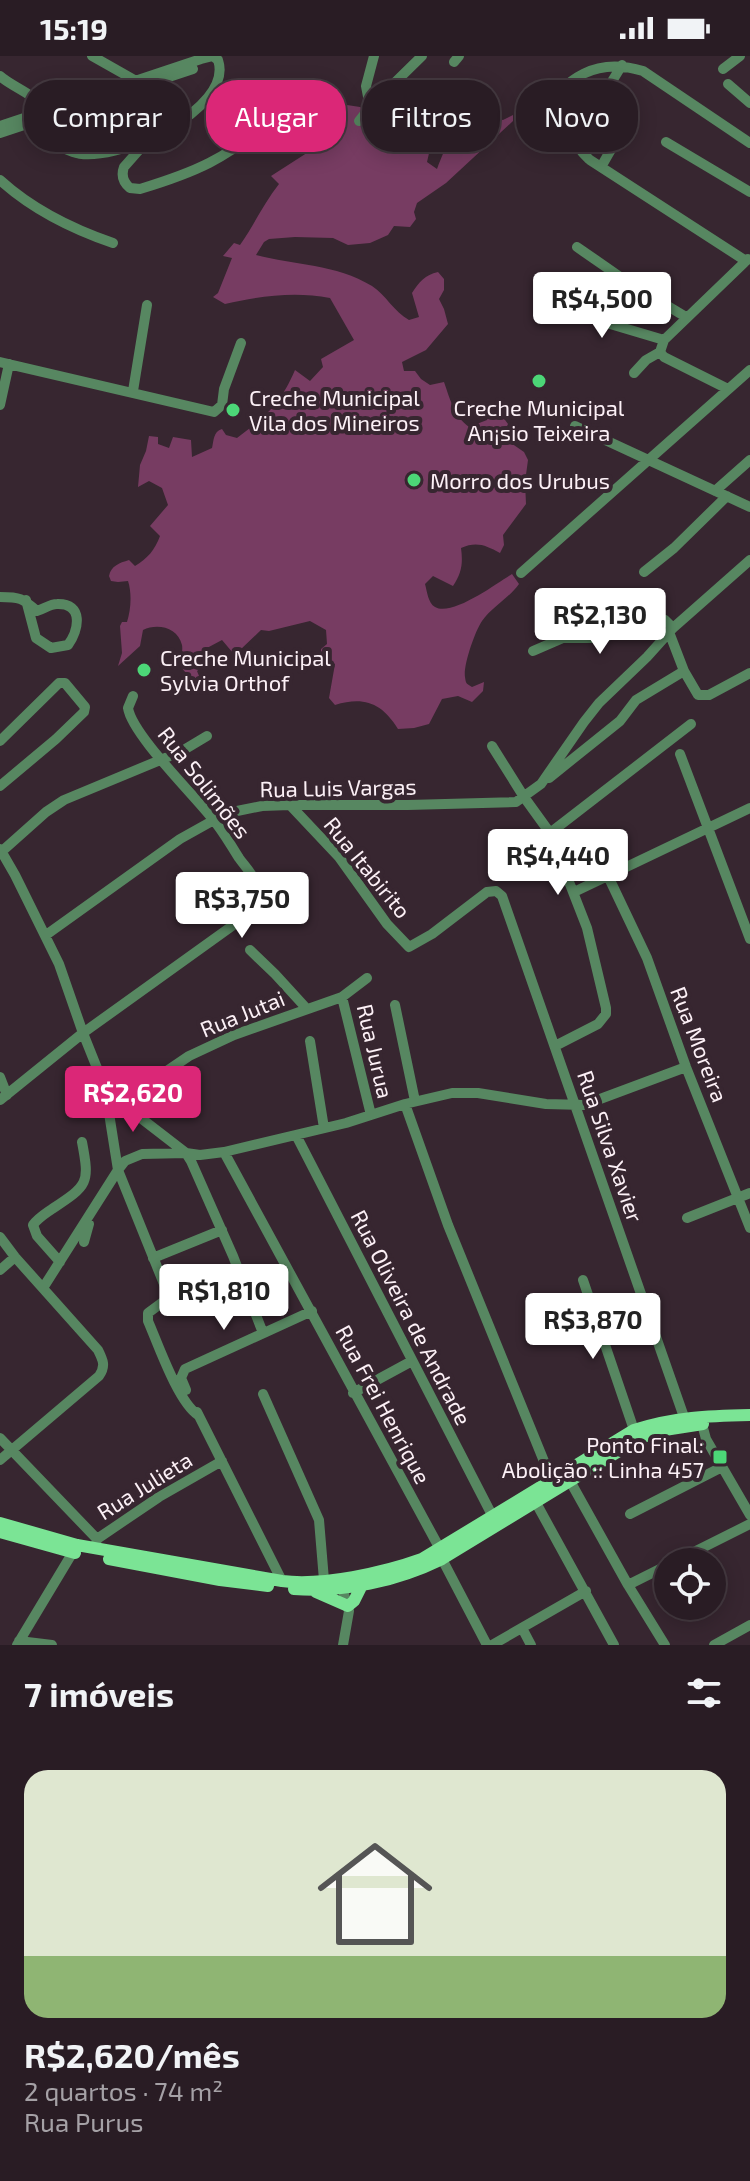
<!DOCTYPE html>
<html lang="pt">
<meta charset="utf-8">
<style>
body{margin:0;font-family:"Exo 2",sans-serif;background:#352931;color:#f1f3f6;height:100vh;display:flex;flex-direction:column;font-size:30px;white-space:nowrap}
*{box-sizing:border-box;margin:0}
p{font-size:26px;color:#a5a1a6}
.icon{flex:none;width:44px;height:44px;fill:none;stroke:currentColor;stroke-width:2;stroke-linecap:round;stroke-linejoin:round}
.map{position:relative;height:1589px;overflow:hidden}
.drawer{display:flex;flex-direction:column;background:#291c24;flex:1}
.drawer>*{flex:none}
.guide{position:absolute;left:24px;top:24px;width:702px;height:72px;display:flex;gap:16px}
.buttons{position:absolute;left:654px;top:1492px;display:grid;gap:16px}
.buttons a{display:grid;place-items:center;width:72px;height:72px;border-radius:50%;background:#291c24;box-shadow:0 4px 20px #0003,0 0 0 2px #453a41;font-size:40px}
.price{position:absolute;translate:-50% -68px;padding:0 18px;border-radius:8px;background:#fff;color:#222;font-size:26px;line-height:52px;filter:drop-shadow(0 2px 4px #0008)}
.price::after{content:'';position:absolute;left:50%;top:48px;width:24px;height:18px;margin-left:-12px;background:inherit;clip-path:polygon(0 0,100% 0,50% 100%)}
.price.current{background:#db2777;color:#fff}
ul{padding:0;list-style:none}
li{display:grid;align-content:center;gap:16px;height:424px;padding:0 24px}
li span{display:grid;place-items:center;height:248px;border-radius:24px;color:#555}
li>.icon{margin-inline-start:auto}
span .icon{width:144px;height:144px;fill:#fffc;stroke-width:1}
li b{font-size:34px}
h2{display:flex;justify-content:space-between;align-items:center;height:96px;padding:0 24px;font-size:34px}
.tag{padding:0 28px;border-radius:32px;background:#291c24;box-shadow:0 4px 20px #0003,0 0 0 2px #453a41;font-size:28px;line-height:72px}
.tag.current{background:#db2777;color:#fff}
.status{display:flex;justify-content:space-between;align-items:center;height:56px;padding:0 40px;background:#291c24;direction:ltr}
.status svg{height:22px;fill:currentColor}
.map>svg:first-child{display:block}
.green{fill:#773c62}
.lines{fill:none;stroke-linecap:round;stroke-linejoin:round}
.minor{stroke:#578761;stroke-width:10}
.major{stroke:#7be495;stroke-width:12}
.poi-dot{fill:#4cd677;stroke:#372630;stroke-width:3}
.labels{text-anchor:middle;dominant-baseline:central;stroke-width:8;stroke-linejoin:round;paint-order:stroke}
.poi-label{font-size:22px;fill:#fcf0f6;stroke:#372630;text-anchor:start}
.street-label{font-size:22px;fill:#fcf0f6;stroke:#372630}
</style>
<div class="status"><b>15:19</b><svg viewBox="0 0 49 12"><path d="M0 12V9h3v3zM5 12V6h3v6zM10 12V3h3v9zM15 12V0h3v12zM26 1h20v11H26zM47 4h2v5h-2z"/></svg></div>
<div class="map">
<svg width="750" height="1589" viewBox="0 0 750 1589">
<rect width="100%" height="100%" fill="#372630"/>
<path class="green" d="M445,24C459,26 468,31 471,46L430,93L427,106L437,113C447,87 458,58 488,51L492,62L503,64L513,59V65L446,127L417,147L414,156L416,163L410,171L394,170L388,179L370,187L348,189L333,182L295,181L269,183L264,186L256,199C294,209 336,208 372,230C386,239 394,256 409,264L419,261L412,237C419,226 425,219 438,216L444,223V234L439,243L444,253L448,268L426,294L402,306L404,315H415L421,323L430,329L444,326C450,343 454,360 469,371L487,364L494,349L508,368L503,378L508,385L524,396L528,404L525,426L526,448L503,479L504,489L500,497C486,489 476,485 461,492C463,507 462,517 453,530L433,520L425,528C427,535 428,547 435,551C452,561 497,527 512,518L519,528C509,542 492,551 482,565C475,575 463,610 465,621C466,628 466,627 472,631L484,626L483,635L472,646L458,640L442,643L429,668L414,672L398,673C382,647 364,640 335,649L329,642L335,608L321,600V593L327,588L326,574L310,565L269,575L261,574L240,594L233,597L222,584L207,592L212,602L197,615L199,620L192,624L180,610C181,603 183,595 182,589C178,571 157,567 143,574L140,590L118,610L122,597L120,570L122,566H127C131,554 132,537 128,525L118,526L111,525L109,520C111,510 119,507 129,504L135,510C147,503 155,494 160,480L150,470L168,449L162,432L149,425L138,431L140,409L146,395L149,380L158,381V388L169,392L173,381L191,384L192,401L212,392C214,384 213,376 222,373L226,379L237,382C266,360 280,349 295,314L310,325L323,311L321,303L354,284L330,242C294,235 261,240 225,248L213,241L218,237L232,202L223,200L234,187L240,189C254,169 264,147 279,128L271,120L313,93L302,75L303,63L295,57V52L284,42C300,40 315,40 326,52L341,44L347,49L360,51L374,60L380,58L386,61L422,87C428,76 444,67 454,57L444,44L446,36Z"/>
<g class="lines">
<path class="minor" d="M92,0L138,26
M454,6L459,0
M622,9L578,81C576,92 583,97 590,104L746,205
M723,13L740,0
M0,20C11,30 33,38 40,48C55,70 40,84 73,96C112,110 235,54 218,4
M728,28L750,47
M370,51L366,30L374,0
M538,57C569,23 594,0 643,15L750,87
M359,65L370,51L422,0
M0,70L201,3L213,0L218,4
M0,77L193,13
M147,85L124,111C121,119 123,126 130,132L140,133C196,116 226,103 270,64
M666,86L750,136
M601,111L633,55L630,49L606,34
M0,124C33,154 72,173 113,187
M577,191L626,225L686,261
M556,246L580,259L664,284
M660,296L664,284L748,203
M660,296L664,301L728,333
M0,306L214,356L222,349L224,333L241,287
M634,317L646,304L660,296
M133,335L147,249
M0,349L9,308
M575,370L750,451
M715,435L750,404
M644,516L674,492L727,440
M521,517L750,314
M0,541C20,541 22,542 37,555C44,553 50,548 57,548C84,547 79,574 68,589L51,592L36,582L26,544
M669,576L684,615L698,639H709L750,617
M533,595L563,582H601L656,564H665L673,572
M0,685L59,627H65L85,651L84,656L56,683L0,730
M492,690L524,741L550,777L587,872L606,952V958L598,968L555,990
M680,698L750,883
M549,722L620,665L636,644L684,615
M290,749L339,801L387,868L409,891L432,878L487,836L496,835L502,840L684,1361
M550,777L691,668
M0,793L15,819L59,908L83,977L105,1032L118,1114L168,1238L167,1243L148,1257V1265C158,1288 178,1346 198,1359
M0,797L46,756L64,744L182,695L207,680
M608,820L647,902L686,1011L750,1172
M574,836L750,752
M46,879L180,783L214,764L237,755L262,750L290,749H408L516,746L541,728L584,666L599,647L647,601L673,572L750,504
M250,894L275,918L307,953
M342,941L371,1059
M395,949L415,1045
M310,985L324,1072
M0,1021L7,1039
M107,1034L120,1046L186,1097L191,1105L233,1200L263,1277
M0,1044L83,977L239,865C249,857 258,849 257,835C257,822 246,812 239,802C230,788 222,773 211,761C192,737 132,678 128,652L133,640
M405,1048L448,1169L552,1425
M134,1058L161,1019L189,1000L234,979L342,941L367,922
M296,1079L493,1461
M224,1096C297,1228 367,1361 440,1493
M687,1162L750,1137
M0,1181L15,1201L98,1294C103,1304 106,1310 99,1320L0,1404
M84,1186L89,1168
M153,1202L222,1174
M60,1206L37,1180L33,1169C38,1162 45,1158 52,1153C88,1129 90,1128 82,1086
M0,1214L15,1201
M583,1224L634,1374
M43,1232L118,1114L125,1105L142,1098L186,1097L200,1099L224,1096L346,1067L405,1048L452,1037H478L546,1048L584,1049L686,1011
M186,1334L181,1322L185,1313L312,1255
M353,1337L412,1305
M263,1338L319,1464L324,1524
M197,1356L282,1525
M702,1368L706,1383L750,1459
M0,1382L97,1483
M570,1425L628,1529L665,1589
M531,1441L535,1445L614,1589
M630,1458L722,1411
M95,1492L97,1483L159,1441L222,1405
M442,1503L487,1589
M674,1506L750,1468
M628,1529L668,1509
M522,1572L531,1589
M19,1585L52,1589
M17,1589L76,1491
M343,1589L349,1555L344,1538L345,1531
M492,1589L586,1535
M714,1589L750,1569"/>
<path class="major" d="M0,1467L77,1489L282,1525C323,1530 383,1517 422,1503L634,1374C675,1361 708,1360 750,1359
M0,1476L75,1497
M109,1503L220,1524L268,1530
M294,1533C343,1537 397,1525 442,1503L639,1383L658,1375L703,1368
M316,1536L348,1550L354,1545L362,1529"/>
</g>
<g class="poi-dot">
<circle cx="539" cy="325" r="8"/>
<circle cx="233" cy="354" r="8"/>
<circle cx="414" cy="424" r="8"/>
<circle cx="144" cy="614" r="8"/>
<rect x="712" y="1393" width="16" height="16" rx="4"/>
</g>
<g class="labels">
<g class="poi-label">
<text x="249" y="341">Creche Municipal<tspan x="249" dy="25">Vila dos Mineiros</tspan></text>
<text x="539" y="351" text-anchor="middle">Creche Municipal<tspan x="539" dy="25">An¡sio Teixeira</tspan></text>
<text x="430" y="424">Morro dos Urubus</text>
<text x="160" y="601">Creche Municipal<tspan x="160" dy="25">Sylvia Orthof</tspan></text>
<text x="704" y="1388" text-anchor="end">Ponto Final:<tspan x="704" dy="25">Abolição :: Linha 457</tspan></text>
</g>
<g class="street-label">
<text transform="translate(205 726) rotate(52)">Rua Solimões</text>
<text transform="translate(338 731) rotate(-1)">Rua Luis Vargas</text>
<text transform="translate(368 811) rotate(51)">Rua Itabirito</text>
<text transform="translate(242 957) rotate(-22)">Rua Jutai</text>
<text transform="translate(700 988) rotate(69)">Rua Moreira</text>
<text transform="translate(376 995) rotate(77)">Rua Jurua</text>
<text transform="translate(611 1090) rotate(71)">Rua Silva Xavier</text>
<text transform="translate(412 1261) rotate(63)">Rua Oliveira de Andrade</text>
<text transform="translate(384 1348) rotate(62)">Rua Frei Henrique</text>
<text transform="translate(144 1429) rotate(-32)">Rua Julieta</text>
</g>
</g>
</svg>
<div class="buttons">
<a><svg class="icon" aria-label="locate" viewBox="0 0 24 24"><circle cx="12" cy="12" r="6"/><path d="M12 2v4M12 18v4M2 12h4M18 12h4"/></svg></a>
</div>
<b class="price" style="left:602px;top:284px">R$4,500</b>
<b class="price" style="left:600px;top:600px">R$2,130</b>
<b class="price" style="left:558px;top:841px">R$4,440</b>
<b class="price" style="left:242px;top:884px">R$3,750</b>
<b class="price current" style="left:133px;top:1078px">R$2,620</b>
<b class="price" style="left:224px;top:1276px">R$1,810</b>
<b class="price" style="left:593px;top:1305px">R$3,870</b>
<div class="guide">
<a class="tag">Comprar</a>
<a class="tag current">Alugar</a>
<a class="tag">Filtros</a>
<a class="tag">Novo</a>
</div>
</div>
<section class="drawer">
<h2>7 imóveis<svg class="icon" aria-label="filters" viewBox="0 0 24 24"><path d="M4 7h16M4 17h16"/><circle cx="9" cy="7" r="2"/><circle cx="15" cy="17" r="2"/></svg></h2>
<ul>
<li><span style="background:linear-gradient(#dfe7d0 75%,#8fb573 0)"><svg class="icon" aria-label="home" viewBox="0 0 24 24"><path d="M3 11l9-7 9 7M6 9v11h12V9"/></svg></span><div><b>R$2,620/mês</b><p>2 quartos · 74 m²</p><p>Rua Purus</p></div></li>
</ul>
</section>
